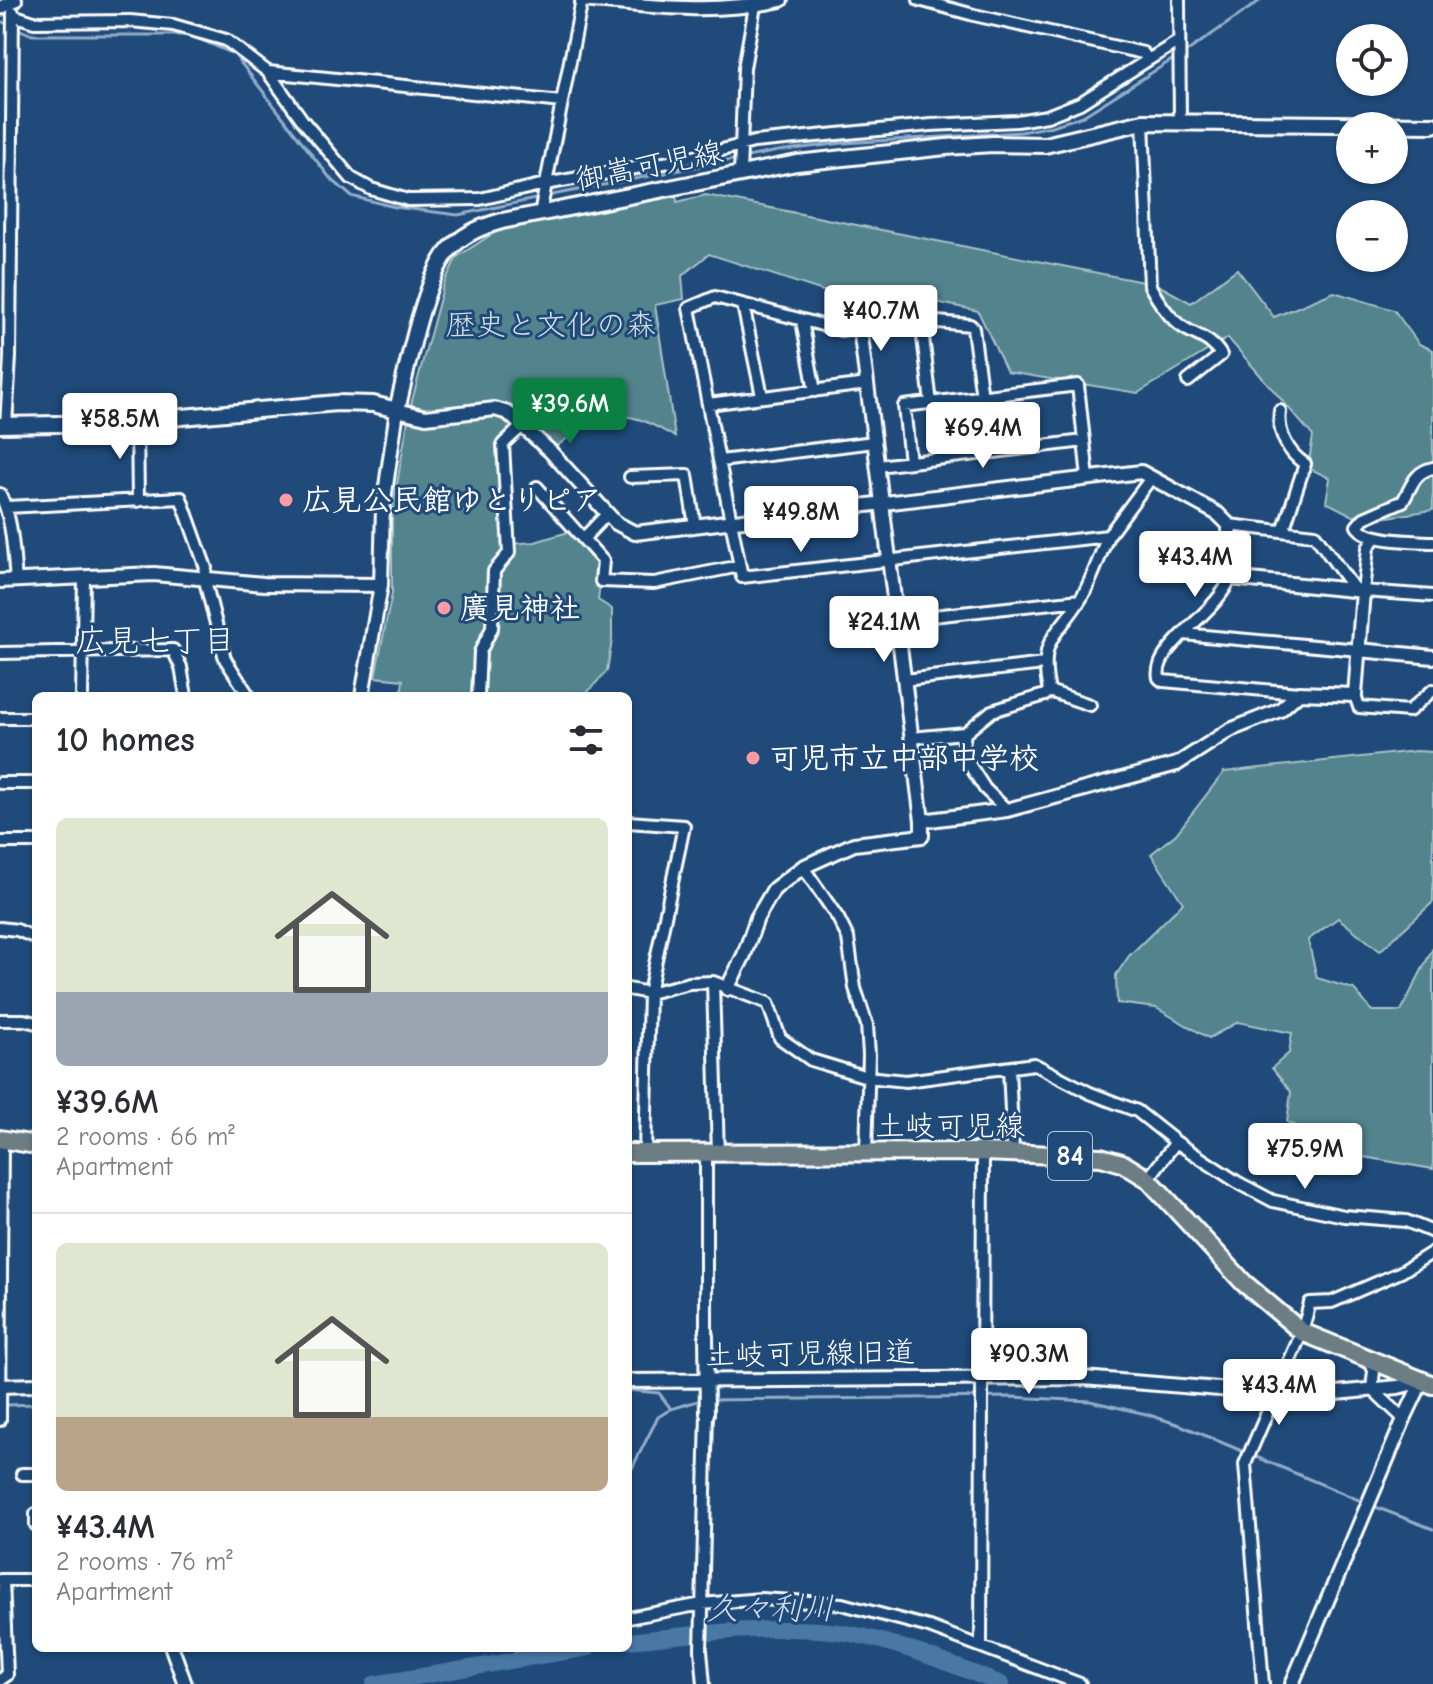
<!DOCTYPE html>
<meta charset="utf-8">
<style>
body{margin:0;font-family:"Comic Neue","Klee One",sans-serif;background:#f2f2f3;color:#2b2b33;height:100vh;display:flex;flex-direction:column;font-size:30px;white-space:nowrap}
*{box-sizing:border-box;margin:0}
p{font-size:26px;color:#7c7c81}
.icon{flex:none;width:44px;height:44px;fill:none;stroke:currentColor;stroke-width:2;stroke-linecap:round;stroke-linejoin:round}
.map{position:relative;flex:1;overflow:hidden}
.details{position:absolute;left:32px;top:692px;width:600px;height:960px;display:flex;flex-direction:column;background:#fff;border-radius:12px;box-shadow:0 2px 6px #0004}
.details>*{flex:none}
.fabs{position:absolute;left:1336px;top:24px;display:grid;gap:16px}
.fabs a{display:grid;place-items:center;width:72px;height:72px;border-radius:50%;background:#fff;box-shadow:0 2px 6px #0004;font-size:40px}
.price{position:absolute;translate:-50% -68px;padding:0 18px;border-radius:8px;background:#fff;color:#222;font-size:26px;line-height:52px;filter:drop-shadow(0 2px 4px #0008)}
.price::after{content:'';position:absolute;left:50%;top:48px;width:24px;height:18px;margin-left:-12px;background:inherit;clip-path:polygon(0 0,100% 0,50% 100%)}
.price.selected{background:#0b8043;color:#fff}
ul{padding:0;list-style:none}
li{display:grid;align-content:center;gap:16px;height:424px;padding:0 24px}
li+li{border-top:2px solid #e1e1e2}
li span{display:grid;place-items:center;height:248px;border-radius:12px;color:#555}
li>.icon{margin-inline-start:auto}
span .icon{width:144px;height:144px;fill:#fffc;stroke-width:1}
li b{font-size:34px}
h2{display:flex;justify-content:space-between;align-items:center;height:96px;padding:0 24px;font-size:34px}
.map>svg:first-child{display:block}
.green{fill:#53848e;stroke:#a9c2c6;stroke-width:2}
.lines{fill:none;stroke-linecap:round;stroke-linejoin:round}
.stream{stroke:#92aec9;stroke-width:3}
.river{stroke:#4978a5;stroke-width:16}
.minor-casing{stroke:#fff;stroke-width:16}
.tertiary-casing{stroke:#fff;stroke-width:18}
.secondary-casing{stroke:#fff;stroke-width:20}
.primary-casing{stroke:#fff;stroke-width:22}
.minor{stroke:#1f4a7a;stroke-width:10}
.tertiary{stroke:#1f4a7a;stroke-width:12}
.secondary{stroke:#1f4a7a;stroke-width:14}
.primary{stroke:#6c7e84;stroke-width:16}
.poi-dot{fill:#ff9aa2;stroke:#1f4a7a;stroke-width:3}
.labels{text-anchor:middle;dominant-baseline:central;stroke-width:6;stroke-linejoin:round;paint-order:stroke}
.shield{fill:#1f4a7a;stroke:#bcc9d7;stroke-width:2}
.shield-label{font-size:28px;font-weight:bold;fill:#fff}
.street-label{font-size:30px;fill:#fff;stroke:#1f4a7a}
.park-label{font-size:30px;fill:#d4e0e3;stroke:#1f4a7a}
.poi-label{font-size:30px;font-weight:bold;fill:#fff;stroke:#1f4a7a;text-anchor:start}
.neighbourhood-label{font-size:32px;fill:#fff;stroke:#1f4a7a}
.water-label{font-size:32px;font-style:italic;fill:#d2dde8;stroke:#1f4a7a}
</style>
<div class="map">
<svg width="1433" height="1684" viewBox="0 0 1433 1684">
<rect width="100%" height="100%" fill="#1f4a7a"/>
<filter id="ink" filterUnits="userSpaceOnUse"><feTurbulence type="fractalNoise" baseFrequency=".0125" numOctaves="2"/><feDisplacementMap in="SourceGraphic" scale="16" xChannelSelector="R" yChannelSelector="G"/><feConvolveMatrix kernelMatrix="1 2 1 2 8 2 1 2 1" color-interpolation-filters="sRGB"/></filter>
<g filter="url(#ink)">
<path class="green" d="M676,193L677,202L706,195L1158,285L1191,303L1237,269L1274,317L1334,292L1394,310L1419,344L1433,350V510L1363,521L1326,502L1330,478L1308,468L1313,436L1228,338L1138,393L1007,372L978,311L922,299L875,308L709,254L682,276L684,299L655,305L675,437C664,431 653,424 641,420C606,407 576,432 550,451L523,426L503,445L508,544L535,542L575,530L603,561L598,600L612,609V640L607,671L584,696H401L403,680L375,677L392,593V513L410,408L444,283L457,257L500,229Z
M1416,751L1433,752V902L1380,951L1338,918L1308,940L1317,978L1354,989L1372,1011H1401L1433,948V1169L1352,1155L1287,1122L1291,1092L1272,1068L1289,1053L1292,1033L1238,1022L1209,1038L1156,1008L1117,1003L1116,975L1129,956L1183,903L1151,854L1176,834L1224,772Z"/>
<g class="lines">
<path class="stream" d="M0,21L9,25
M16,28L32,35H190L234,54L330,178L351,196L395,207L458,215L540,198
M1182,55L1261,0
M547,196L778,151L843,143L1021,132L1052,126L1083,116L1175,58
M628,1390L659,1393L671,1409L701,1400
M709,1400L1012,1397L1090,1401L1146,1414L1180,1425L1366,1503
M8,1405L36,1404
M628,1476L658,1417L671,1409
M1373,1506L1433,1529
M509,1661L519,1648"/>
<path class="river" d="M628,1641C695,1634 764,1625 830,1631C883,1636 951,1664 1001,1684
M374,1684L588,1648"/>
<defs>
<path id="minor" d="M919,0L974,15L1143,53L1148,60L1179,41
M1179,0L1180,122
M13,15L34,22L130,21L173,25L226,40L268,72L303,121L351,178L371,189L408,200L480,199L545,184L681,160L754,142L931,125L1017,121L1047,116L1080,103L1148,60
M268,72L562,102
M1143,122L1150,286C1157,299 1165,312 1176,322C1191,336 1209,335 1221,355L1188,381
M740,174L744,68L755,6
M540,214L582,0
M743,305L762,396
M802,321L815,391
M921,321L931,403
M708,404L867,384
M1280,411C1277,432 1288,453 1305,464L1283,531
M137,422L138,501
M6,426L10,357L13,12
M989,452L973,328L970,325L916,320L841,330L715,297L689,308L742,577L1108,536L1151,478
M720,461L874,442
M910,462L904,406L1078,385L1088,478
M878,466L1084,441
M1433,468C1414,472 1412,486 1403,501L1364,518L1357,526C1367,542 1414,541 1433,542
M630,477L687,475L695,526
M537,487L603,561L601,581L654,583L740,566
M0,494C13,520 13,551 16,580
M7,507L181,498L206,568L204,577L225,659L249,696
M1229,525L1315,535L1354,589
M1375,537L1368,548L1363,591L1433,596
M583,539L607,514
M1230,578C1218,613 1152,647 1159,678L1163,681L1299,693
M896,620L1080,600
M1183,634L1359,650
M0,653L173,650L181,667L186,696
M904,680L1044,664
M1049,691L1090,705
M1355,695L1359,707L1409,711L1433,690
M82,696L84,579
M478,696L480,652L492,628L494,571L509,553L503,444L523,425
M0,718H36
M965,733L962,753L985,789L1007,810
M911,738L965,733L992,711L1045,695L1049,691C1038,639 1055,639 1080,600C1092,581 1099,557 1108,536
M0,783H36
M628,822L684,826L649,993L645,1153
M0,842H36
M803,867L838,918L848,938L855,988L867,1025L869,1055L866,1153
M0,928L17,930L36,938
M713,982L718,1155
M628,989L649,993L689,983L713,982L768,1003L780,1038L811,1060L867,1077L906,1081L1034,1064L1090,1093L1137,1111L1176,1142L1237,1182L1273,1201L1344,1216L1406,1221L1433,1232
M0,1020H24L36,1023
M1009,1068L1013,1153
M706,1155V1335
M1148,1179L1176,1142
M1370,1361L1374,1371L1372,1389L1404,1419
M0,1420L2,1139
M22,1474H36
M36,1514V1525
M0,1580H36
M628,1618L702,1604L761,1599L842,1604L929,1627L1080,1684
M981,1646L983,1152
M0,1680L7,1675L3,1580
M704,1684L701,1650L707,1414
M1263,1684L1245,1464L1302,1332L1310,1303L1332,1302L1401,1272L1433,1252"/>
<path id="tertiary" d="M582,0C649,6 715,15 781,0
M0,8L15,0
M0,581L154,574L264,584L381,585
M1359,650L1433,657
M362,696L381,585L383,507L397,410L426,417L495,409L508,413L550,451L616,523L635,533L1141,472L1218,514L1229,525L1230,578L1363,591L1355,695L1299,693L1280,710L1230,730L1177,764L1007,810L922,821
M727,989L744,955L757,918L774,889L803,867L854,844L922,836V821L860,328
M706,1335L707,1414
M628,1381L1083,1378L1305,1396L1398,1387L1422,1381
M0,1386L36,1385
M172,1648L185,1684
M1292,1684L1404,1419L1422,1381"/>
<path id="secondary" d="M0,425L116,423L337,403L373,404L397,410C407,370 425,271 453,246C467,232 484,226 502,221L797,163L946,147L993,144L1045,145L1143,122L1433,125"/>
<path id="primary" d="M0,1139L36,1145
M628,1153L983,1152L1101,1157L1122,1163L1148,1179L1244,1283L1302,1332L1433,1385"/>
</defs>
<use href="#minor" class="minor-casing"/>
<use href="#tertiary" class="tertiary-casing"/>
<use href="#secondary" class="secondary-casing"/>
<use href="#primary" class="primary-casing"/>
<use href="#minor" class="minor"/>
<use href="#tertiary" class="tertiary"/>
<use href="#secondary" class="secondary"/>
<use href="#primary" class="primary"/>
</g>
</g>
<g class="poi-dot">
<circle cx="286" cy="500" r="8"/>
<circle cx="444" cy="608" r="8"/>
<circle cx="753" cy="758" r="8"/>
</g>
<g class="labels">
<rect class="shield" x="1048" y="1132" width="44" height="48" rx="6"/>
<g class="shield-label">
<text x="1070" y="1156">84</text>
</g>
<g class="street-label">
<text transform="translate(649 166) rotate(-11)">御嵩可児線</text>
<text x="950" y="1126">土岐可児線</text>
<text transform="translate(810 1354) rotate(-1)">土岐可児線旧道</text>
</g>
<g class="park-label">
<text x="551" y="325">歴史と文化の森</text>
</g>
<g class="poi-label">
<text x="302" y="500">広見公民館ゆとりピア</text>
<text x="460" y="608">廣見神社</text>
<text x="769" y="758">可児市立中部中学校</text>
</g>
<g class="neighbourhood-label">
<text x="155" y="640">広見七丁目</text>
</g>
<g class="water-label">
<text x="770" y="1608">久々利川</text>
</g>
</g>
</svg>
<div class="fabs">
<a><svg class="icon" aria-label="locate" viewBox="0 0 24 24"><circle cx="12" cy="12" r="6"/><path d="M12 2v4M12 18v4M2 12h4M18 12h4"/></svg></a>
<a>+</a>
<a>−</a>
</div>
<b class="price" style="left:881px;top:353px">¥40.7M</b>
<b class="price selected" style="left:570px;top:446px">¥39.6M</b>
<b class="price" style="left:120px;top:461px">¥58.5M</b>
<b class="price" style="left:983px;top:470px">¥69.4M</b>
<b class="price" style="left:801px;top:554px">¥49.8M</b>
<b class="price" style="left:1195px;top:599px">¥43.4M</b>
<b class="price" style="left:884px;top:664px">¥24.1M</b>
<b class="price" style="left:1305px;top:1191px">¥75.9M</b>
<b class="price" style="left:1029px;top:1396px">¥90.3M</b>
<b class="price" style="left:1279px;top:1427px">¥43.4M</b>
<section class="details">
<h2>10 homes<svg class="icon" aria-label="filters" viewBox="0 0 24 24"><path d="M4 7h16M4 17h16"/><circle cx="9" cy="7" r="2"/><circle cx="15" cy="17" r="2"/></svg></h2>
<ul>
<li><span style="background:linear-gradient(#dfe7d0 70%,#9aa5b1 0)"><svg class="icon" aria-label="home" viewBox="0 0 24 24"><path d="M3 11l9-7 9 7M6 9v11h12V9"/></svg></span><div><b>¥39.6M</b><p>2 rooms · 66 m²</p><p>Apartment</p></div></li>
<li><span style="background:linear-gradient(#dfe7d0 70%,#b9a48a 0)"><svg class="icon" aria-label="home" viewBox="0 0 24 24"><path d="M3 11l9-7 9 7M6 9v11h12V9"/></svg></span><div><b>¥43.4M</b><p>2 rooms · 76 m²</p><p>Apartment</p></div></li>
</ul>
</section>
</div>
